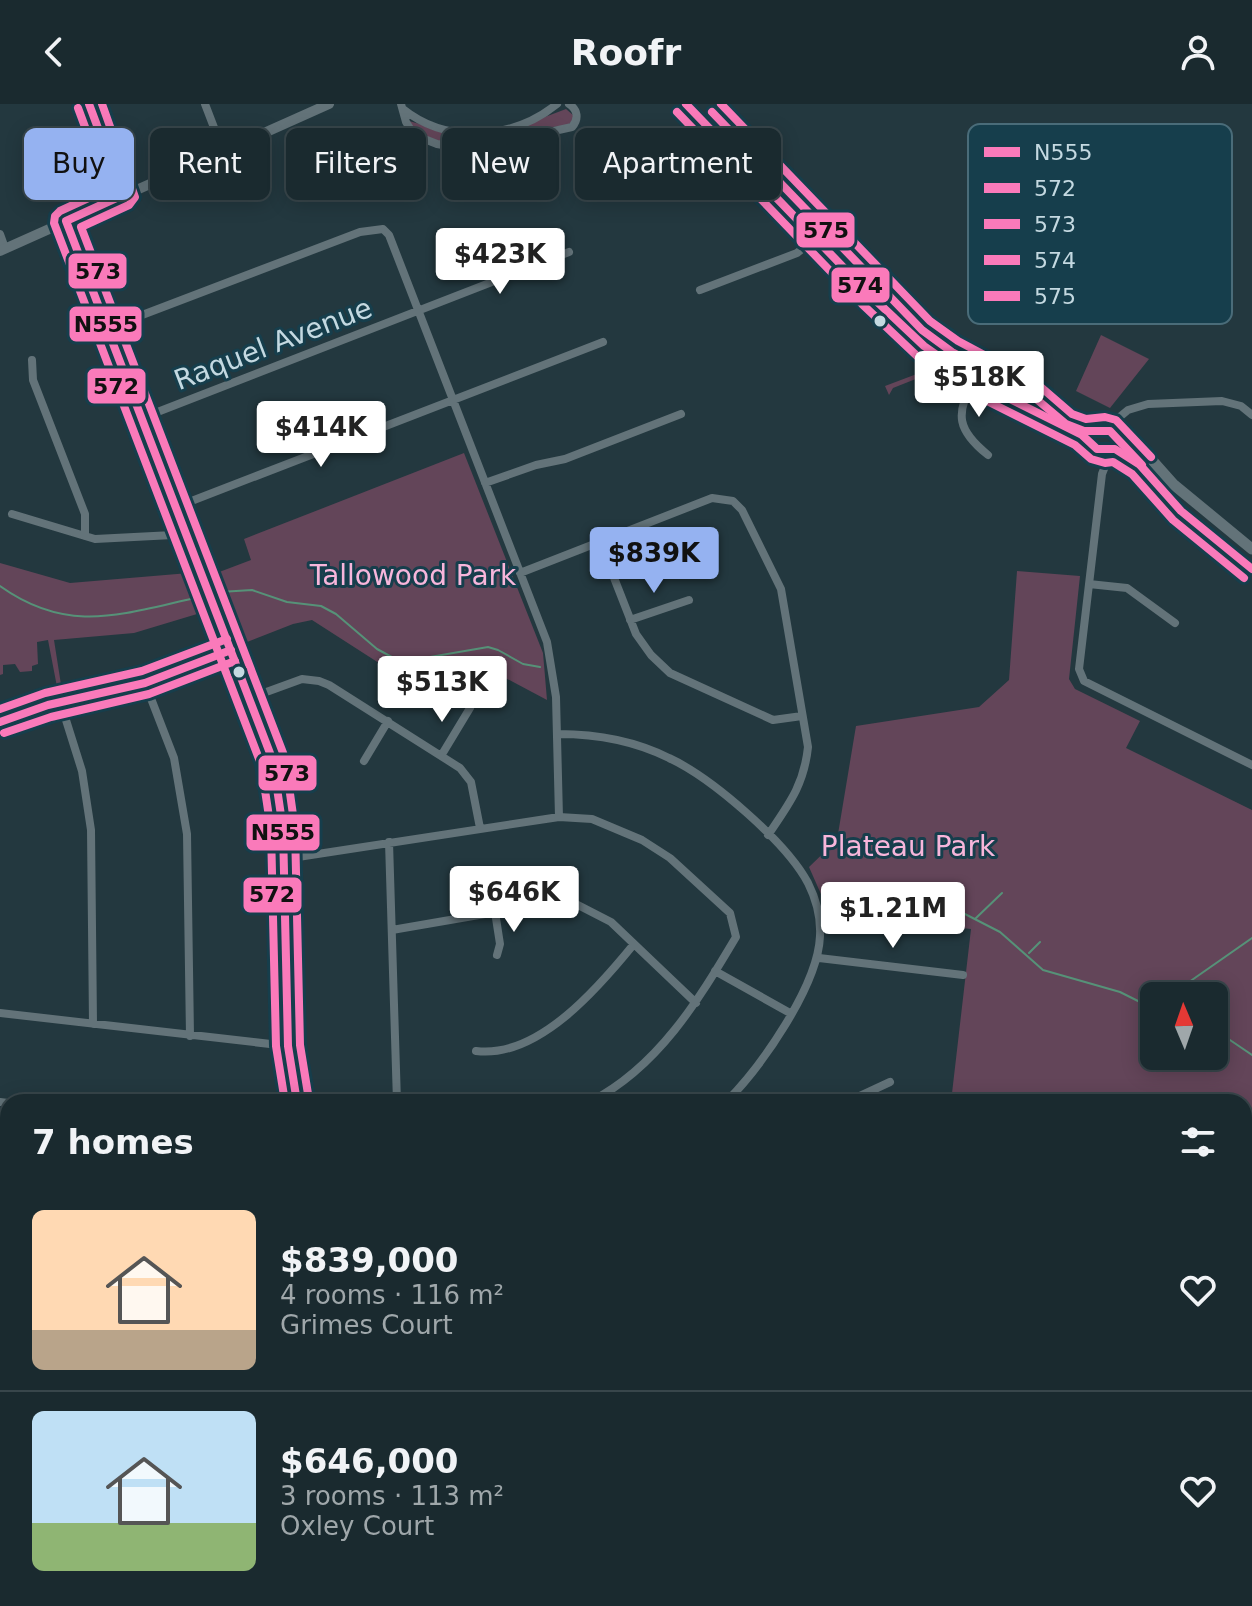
<!DOCTYPE html>
<meta charset="utf-8">
<style>
body{margin:0;font-family:"DejaVu Sans",sans-serif;background:#233237;color:#f1f3f6;height:100vh;display:flex;flex-direction:column;font-size:30px;white-space:nowrap}
*{box-sizing:border-box;margin:0}
p{font-size:26px;color:#9fa7aa}
.icon{flex:none;width:44px;height:44px;fill:none;stroke:currentColor;stroke-width:2;stroke-linecap:round;stroke-linejoin:round}
.map{position:relative;flex:1;overflow:hidden}
.side{position:absolute;left:0px;top:990px;width:1252px;height:512px;display:flex;flex-direction:column;background:#1a2a2f;border-radius:24px 24px 0 0;box-shadow:0 4px 20px #0003,0 0 0 2px #38464b}
.side>*{flex:none}
.banner{position:absolute;left:24px;top:24px;width:800px;height:72px;display:flex;gap:16px}
.needle{width:52px;rotate:358deg}
.controls{position:absolute;left:1140px;top:878px;display:grid;gap:16px}
.controls a{display:grid;place-items:center;width:88px;height:88px;border-radius:12px;background:#1a2a2f;box-shadow:0 4px 20px #0003,0 0 0 2px #38464b;font-size:40px}
.price{position:absolute;translate:-50% -68px;padding:0 18px;border-radius:8px;background:#fff;color:#222;font-size:26px;line-height:52px;filter:drop-shadow(0 2px 4px #0008)}
.price::after{content:'';position:absolute;left:50%;top:48px;width:24px;height:18px;margin-left:-12px;background:inherit;clip-path:polygon(0 0,100% 0,50% 100%)}
.price.on{background:#95b2f1;color:#111}
ul{padding:0;list-style:none}
li{display:flex;align-items:center;gap:24px;height:200px;padding:0 32px}
li+li{border-top:2px solid #38464b}
li span{display:grid;place-items:center;flex:none;width:224px;height:160px;border-radius:12px;color:#555}
li>.icon{margin-inline-start:auto}
span .icon{width:96px;height:96px;fill:#fffc;stroke-width:1}
li b{font-size:34px}
h2{display:flex;justify-content:space-between;align-items:center;height:96px;padding:0 32px;font-size:34px}
.pill{padding:0 28px;border-radius:12px;background:#1a2a2f;box-shadow:0 4px 20px #0003,0 0 0 2px #38464b;font-size:28px;line-height:72px}
.pill.on{background:#95b2f1;color:#111}
header{display:flex;justify-content:space-between;align-items:center;height:104px;padding:0 32px;background:#1a2a2f;font-size:36px;font-weight:600}
.map>svg:first-child{display:block}
.green{fill:#634559;fill-rule:evenodd}
.lines{fill:none;stroke-linecap:round;stroke-linejoin:round}
.stream{stroke:#569278;stroke-width:2}
.minor{stroke:#637379;stroke-width:8}
.tertiary{stroke:#637379;stroke-width:10}
.secondary{stroke:#637379;stroke-width:11}
.bus-1-casing{stroke:#163e4c;stroke-width:14}
.bus-2-casing{stroke:#163e4c;stroke-width:14}
.bus-3-casing{stroke:#163e4c;stroke-width:14}
.bus-4-casing{stroke:#163e4c;stroke-width:14}
.bus-5-casing{stroke:#163e4c;stroke-width:14}
.bus-1{stroke:#fa7aba;stroke-width:8}
.bus-2{stroke:#fa7aba;stroke-width:8}
.bus-3{stroke:#fa7aba;stroke-width:8}
.bus-4{stroke:#fa7aba;stroke-width:8}
.bus-5{stroke:#fa7aba;stroke-width:8}
.bus-dot{fill:#c4d9e1;stroke:#163e4c;stroke-width:3}
.labels{text-anchor:middle;dominant-baseline:central;stroke-width:6;stroke-linejoin:round;paint-order:stroke}
.street-label{font-size:28px;fill:#c4d9e1;stroke:#163e4c}
.park-label{font-size:28px;fill:#f7b6db;stroke:#163e4c}
.key{fill:#163e4c;stroke:#4a6c79;stroke-width:2}
.key-label{font-size:22px;fill:#c4d9e1}
.line-badge{stroke:#163e4c;stroke-width:3}
.pale-badge-label{font-size:22px;text-anchor:middle;font-weight:bold;fill:#111}
</style>
<header><svg class="icon" aria-label="back" viewBox="0 0 24 24"><path d="M15 5l-7 7 7 7"/></svg>Roofr<svg class="icon" aria-label="person" viewBox="0 0 24 24"><circle cx="12" cy="8" r="4"/><path d="M4 21q1-7 8-7t8 7"/></svg></header>
<div class="map">
<svg width="1252" height="1502" viewBox="0 0 1252 1502">
<rect width="100%" height="100%" fill="#23383f"/>
<path class="green" d="M566,5L573,11L574,15L567,22L551,23L504,42L486,44L440,38L417,30L409,17L448,28L492,33Z
M1101,231L1149,255L1110,304L1076,287Z
M930,265L936,267L893,284L889,291L885,282Z
M464,349L543,549L547,596L481,561L443,566L424,588L312,516L293,520L242,540L214,470L251,456L244,435Z
M0,459L70,479L189,469L207,507L134,529L54,536L62,587L58,588L48,536L37,538L38,560L32,562V567L20,568L15,560L3,561V570L0,571Z
M1017,467L1080,472L1069,575L1075,585L1140,617L1126,644L1252,706V1285L1244,1284V998H951L971,825L859,812L856,792L824,797L809,763L837,736L856,622L979,603L1009,576ZM1154,892H1214V952H1154Z
M0,1342H8V1407L0,1385Z
M903,1494H989V1502H903Z"/>
<g class="lines">
<path class="stream" d="M0,482C70,532 124,509 200,493
M220,488L252,486L287,498L321,502L336,510L377,545L401,558L488,543L498,546L523,560L540,563
M843,779L893,783L963,809L1000,828L1043,866L1120,888L1154,905
M975,815L1002,789
M1029,849L1040,838
M1169,892L1252,834
M1214,935L1227,934L1252,951
M0,1247L8,1246"/>
<path class="minor" d="M205,0L223,47
M401,0L406,18L414,31L437,40L466,45L497,47L545,29L572,23C579,15 578,6 569,0
M403,5C448,41 514,35 557,0
M0,130L5,144
M835,155L852,138
M700,186L797,149L815,135
M108,224L360,128L383,125L389,131L547,538L556,593L559,713
M32,256L33,276L85,410V432
M974,277C954,310 958,327 988,351
M142,314L569,148
M1116,316L1128,306L1148,300L1222,297L1241,302L1252,311
M1111,347L1102,370L1079,565L1084,577L1252,661
M485,379L536,361L565,355L681,310
M176,403L603,238
M12,410L95,435L173,431L185,426
M600,438L636,530L651,551L670,569L773,616L802,612
M520,469L712,394L733,397L742,406L781,485L808,643C804,681 789,700 768,731
M1089,480L1127,484L1175,519
M630,516L689,496
M145,579L174,654L187,730L190,932
M250,594L302,575L319,577L329,581L460,664L471,678L480,724
M60,597L82,667L91,726L93,920
M0,618L48,601L145,579L231,546
M558,630C596,630 635,637 669,654C712,674 786,738 808,779C816,795 821,814 820,832C818,882 761,963 726,998
M441,652L470,604
M364,657L388,617
M389,738L397,998
M285,755L559,713L592,715L642,736L670,754L730,809L736,833C698,897 658,963 590,998
M495,808L500,840L497,851
M392,826L554,798L576,800L611,818L696,899
M819,854L963,871
M715,867L790,909
M0,909L288,942
M476,947C538,955 599,883 634,840
M0,998L8,999
M847,998L890,978
M0,1173H8
M0,1302H8
M1244,1337H1252
M1244,1441H1252
M668,1494L670,1502
M571,1502L604,1494
M1145,1502L1153,1494"/>
<path class="tertiary" d="M89,0L123,91
M66,117L273,657L283,725L288,942L297,998
M0,147L329,0
M0,1051L8,1052
M372,1494L373,1502"/>
<path class="secondary" d="M686,0L871,192L924,242L974,277L1082,331L1097,345L1106,347L1115,345L1122,336L1123,326
M721,0L852,138L930,217L958,237L1035,278L1072,310L1086,315L1105,313L1116,316L1173,380L1252,445
M1115,345L1140,361L1181,407L1252,465"/>
<defs>
<path id="bus-1" d="M89,0L123,91L66,117L273,657L283,725L288,942L297,998
M0,618L48,601L145,579L231,546"/>
<path id="bus-2" d="M78,4L108,85L60,107L55,112L54,119L261,660L271,726L276,942L285,998
M4,629L51,613L149,590L235,557"/>
<path id="bus-3" d="M102,0L135,93L129,101L81,123L285,654L295,725L300,941L309,996
M0,605L45,589L142,567L227,535"/>
<path id="bus-4" d="M686,0L871,192L924,242L974,277L1082,331L1097,345H1115L1140,361L1181,407L1252,465
M721,0L930,217L958,237L1035,278L1072,310L1086,315L1105,313L1116,316L1151,353"/>
<path id="bus-5" d="M677,8L862,200L917,252L969,288L1075,341L1091,355L1105,359L1113,358L1132,370L1173,416L1244,474
M712,8L922,226L952,248L1028,288L1066,320L1084,327H1110L1142,361"/>
</defs>
<use href="#bus-1" class="bus-1-casing"/>
<use href="#bus-2" class="bus-2-casing"/>
<use href="#bus-3" class="bus-3-casing"/>
<use href="#bus-4" class="bus-4-casing"/>
<use href="#bus-5" class="bus-5-casing"/>
<use href="#bus-1" class="bus-1"/>
<use href="#bus-2" class="bus-2"/>
<use href="#bus-3" class="bus-3"/>
<use href="#bus-4" class="bus-4"/>
<use href="#bus-5" class="bus-5"/>
</g>
<g class="bus-dot">
<circle cx="880" cy="217" r="7"/>
<circle cx="239" cy="568" r="7"/>
</g>
<g class="labels">
<g class="street-label">
<text transform="translate(273 240) rotate(-21)">Raquel Avenue</text>
</g>
<g class="park-label">
<text x="413" y="471">Tallowood Park</text>
<text x="908" y="742">Plateau Park</text>
</g>
</g>
<rect x="968" y="20" width="264" height="200" rx="12" class="key"/>
<rect x="984" y="43" width="36" height="10" fill="#fa7aba"/>
<rect x="984" y="79" width="36" height="10" fill="#fa7aba"/>
<rect x="984" y="115" width="36" height="10" fill="#fa7aba"/>
<rect x="984" y="151" width="36" height="10" fill="#fa7aba"/>
<rect x="984" y="187" width="36" height="10" fill="#fa7aba"/>
<g class="key-label">
<text x="1034" y="56">N555</text>
<text x="1034" y="92">572</text>
<text x="1034" y="128">573</text>
<text x="1034" y="164">574</text>
<text x="1034" y="200">575</text>
</g>
<g class="line-badge">
<rect x="795" y="107" width="61" height="38" rx="8" fill="#fa7aba"/>
<rect x="67" y="148" width="61" height="38" rx="8" fill="#fa7aba"/>
<rect x="830" y="162" width="61" height="38" rx="8" fill="#fa7aba"/>
<rect x="68" y="201" width="75" height="38" rx="8" fill="#fa7aba"/>
<rect x="86" y="263" width="61" height="38" rx="8" fill="#fa7aba"/>
<rect x="257" y="650" width="61" height="38" rx="8" fill="#fa7aba"/>
<rect x="245" y="709" width="76" height="39" rx="8" fill="#fa7aba"/>
<rect x="242" y="772" width="61" height="38" rx="8" fill="#fa7aba"/>
</g>
<g class="pale-badge-label">
<text x="826" y="134">575</text>
<text x="98" y="175">573</text>
<text x="860" y="189">574</text>
<text x="106" y="228">N555</text>
<text x="116" y="290">572</text>
<text x="287" y="677">573</text>
<text x="283" y="736">N555</text>
<text x="272" y="798">572</text>
</g>
</svg>
<div class="controls">
<a><svg class="needle" viewBox="-14 -14 28 28"><path d="M0-13l5 13h-10z" fill="#e53935"/><path d="M0 13l5-13h-10z" fill="#9fa7aa"/></svg></a>
</div>
<b class="price" style="left:500px;top:192px">$423K</b>
<b class="price" style="left:979px;top:315px">$518K</b>
<b class="price" style="left:321px;top:365px">$414K</b>
<b class="price on" style="left:654px;top:491px">$839K</b>
<b class="price" style="left:442px;top:620px">$513K</b>
<b class="price" style="left:514px;top:830px">$646K</b>
<b class="price" style="left:893px;top:846px">$1.21M</b>
<div class="banner">
<a class="pill on">Buy</a>
<a class="pill">Rent</a>
<a class="pill">Filters</a>
<a class="pill">New</a>
<a class="pill">Apartment</a>
</div>
<section class="side">
<h2>7 homes<svg class="icon" aria-label="filters" viewBox="0 0 24 24"><path d="M4 7h16M4 17h16"/><circle cx="9" cy="7" r="2"/><circle cx="15" cy="17" r="2"/></svg></h2>
<ul>
<li><span style="background:linear-gradient(#ffd9b3 75%,#b9a48a 0)"><svg class="icon" aria-label="home" viewBox="0 0 24 24"><path d="M3 11l9-7 9 7M6 9v11h12V9"/></svg></span><div><b>$839,000</b><p>4 rooms · 116 m²</p><p>Grimes Court</p></div><svg class="icon" aria-label="heart" viewBox="0 0 24 24"><path d="M12 20l-8-8c-3-5 5-10 8-4 3-6 11-1 8 4z"/></svg></li>
<li><span style="background:linear-gradient(#bfe0f5 70%,#8fb573 0)"><svg class="icon" aria-label="home" viewBox="0 0 24 24"><path d="M3 11l9-7 9 7M6 9v11h12V9"/></svg></span><div><b>$646,000</b><p>3 rooms · 113 m²</p><p>Oxley Court</p></div><svg class="icon" aria-label="heart" viewBox="0 0 24 24"><path d="M12 20l-8-8c-3-5 5-10 8-4 3-6 11-1 8 4z"/></svg></li>
</ul>
</section>
</div>
